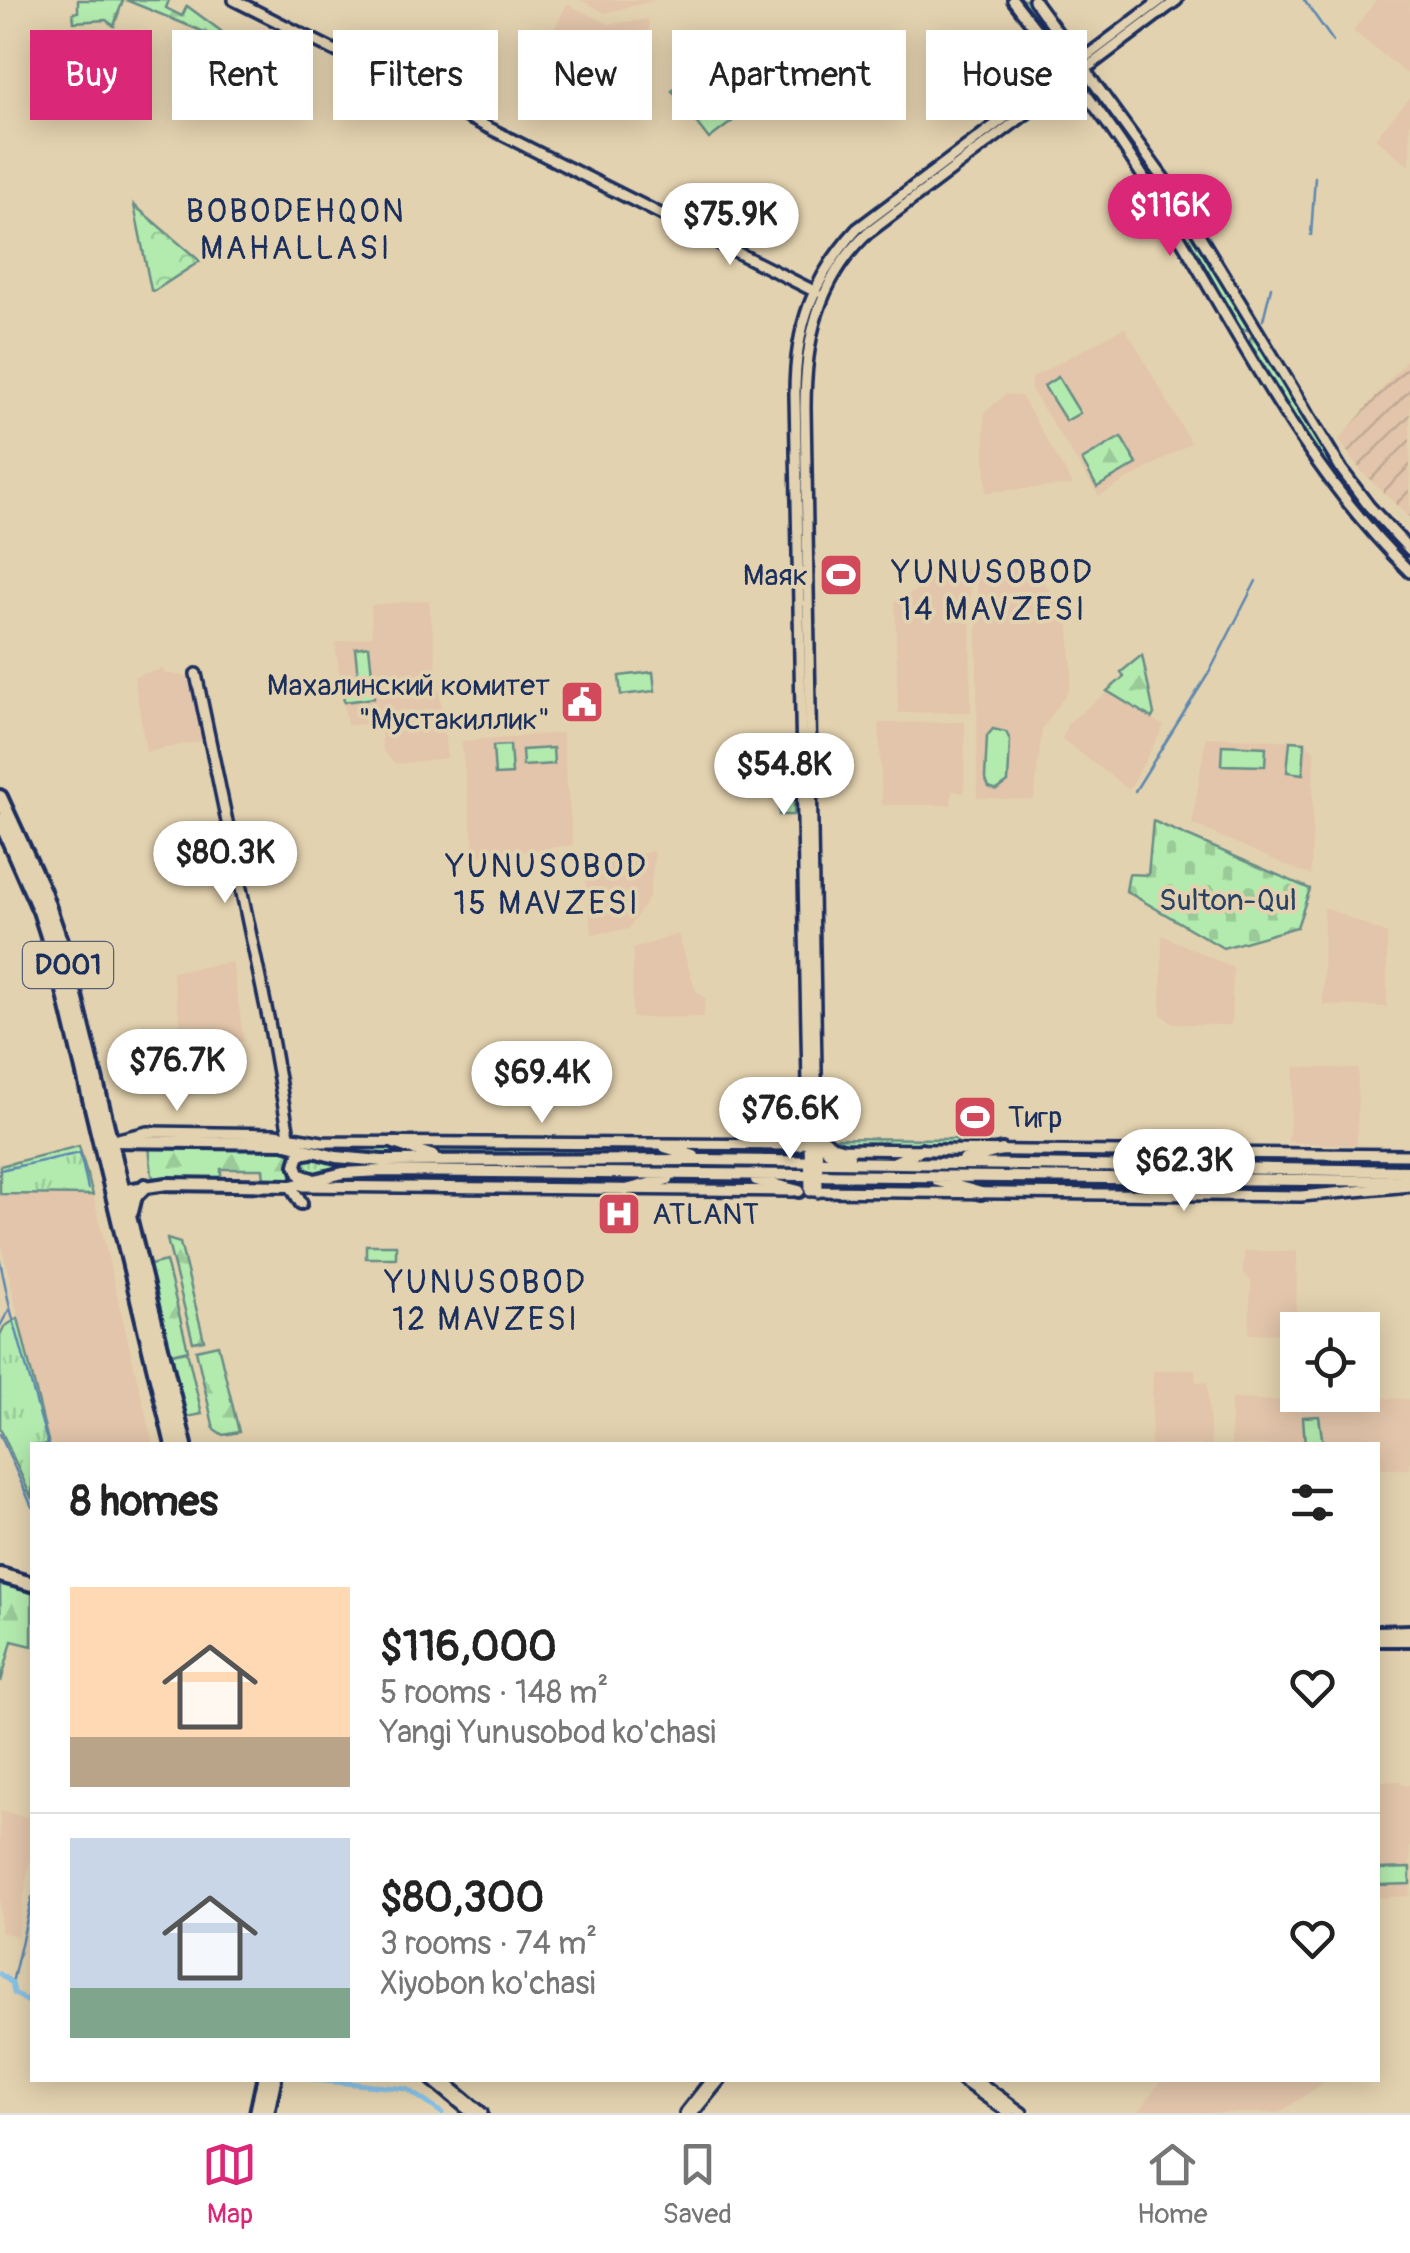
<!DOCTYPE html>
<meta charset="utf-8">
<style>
body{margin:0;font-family:Pangolin,sans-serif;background:#f6f6f6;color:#222;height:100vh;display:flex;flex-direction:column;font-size:38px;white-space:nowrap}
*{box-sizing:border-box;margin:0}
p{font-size:32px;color:#767676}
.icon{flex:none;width:55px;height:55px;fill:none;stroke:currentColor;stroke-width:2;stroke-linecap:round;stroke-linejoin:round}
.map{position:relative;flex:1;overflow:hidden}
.drawer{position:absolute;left:30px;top:1442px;width:1350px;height:640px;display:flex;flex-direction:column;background:#fff;border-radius:0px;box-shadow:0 5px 25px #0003}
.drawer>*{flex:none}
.banner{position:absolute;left:30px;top:30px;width:1350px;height:90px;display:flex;gap:20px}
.controls{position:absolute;left:1280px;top:1312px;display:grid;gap:20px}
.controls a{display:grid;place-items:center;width:100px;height:100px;border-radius:0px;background:#fff;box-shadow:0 5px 25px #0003;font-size:50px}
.price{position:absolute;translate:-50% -85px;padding:0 22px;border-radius:35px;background:#fff;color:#222;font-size:32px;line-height:65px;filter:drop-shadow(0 2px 5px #0008)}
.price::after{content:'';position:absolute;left:50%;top:60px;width:30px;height:22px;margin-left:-15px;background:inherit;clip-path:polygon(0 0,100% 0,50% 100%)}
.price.current{background:#db2777;color:#fff}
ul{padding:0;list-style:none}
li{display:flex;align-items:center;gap:30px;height:250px;padding:0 40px}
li+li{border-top:2px solid #e0e0e0}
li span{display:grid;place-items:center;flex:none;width:280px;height:200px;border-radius:0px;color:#555}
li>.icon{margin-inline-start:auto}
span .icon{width:120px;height:120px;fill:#fffc;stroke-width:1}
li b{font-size:42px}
h2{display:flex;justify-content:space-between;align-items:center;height:120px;padding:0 40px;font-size:42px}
.chip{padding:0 35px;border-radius:0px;background:#fff;box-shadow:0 5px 25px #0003;font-size:35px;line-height:90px}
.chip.current{background:#db2777;color:#fff}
.menu{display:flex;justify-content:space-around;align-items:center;height:140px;border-top:2px solid #e0e0e0;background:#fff;font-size:28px;color:#767676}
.menu a{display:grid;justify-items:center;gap:5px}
.menu .current{color:#db2777}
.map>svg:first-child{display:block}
.built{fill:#e2c5aa}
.industrial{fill:url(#industrial-furrows)}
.grass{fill:url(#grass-tufts);stroke:#678d86;stroke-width:2.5}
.forest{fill:url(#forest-firs);stroke:#678d86;stroke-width:2.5}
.cemetery{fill:url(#cemetery-stones);stroke:#678d86;stroke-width:2.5}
.park{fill:url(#park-crowns);stroke:#678d86;stroke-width:2.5}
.pitch{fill:#b3ebae;stroke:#678d86;stroke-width:2.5}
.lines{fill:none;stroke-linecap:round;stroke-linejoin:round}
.stream{stroke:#5c87b0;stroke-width:2.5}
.canal{stroke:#88c1e7;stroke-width:5}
.secondary-casing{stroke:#1b2f5e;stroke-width:16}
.primary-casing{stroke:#1b2f5e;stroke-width:18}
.highway-casing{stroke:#1b2f5e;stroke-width:20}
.secondary{stroke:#e3d2af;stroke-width:9}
.primary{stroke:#e3d2af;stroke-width:10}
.highway{stroke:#e3d2af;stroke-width:12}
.labels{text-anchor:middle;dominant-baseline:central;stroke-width:8;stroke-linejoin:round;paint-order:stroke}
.shield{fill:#e3d2af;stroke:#576076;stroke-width:2.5}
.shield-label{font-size:28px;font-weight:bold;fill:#1b2f5e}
.poi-label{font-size:30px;fill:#1b2f5e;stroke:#e3d2af;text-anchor:end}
.park-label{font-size:30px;fill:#2a4266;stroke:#e3d2af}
.neighbourhood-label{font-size:32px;letter-spacing:2.5px;fill:#1b2f5e;stroke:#e3d2af}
</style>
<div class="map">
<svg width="1410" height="2113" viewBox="0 0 1410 2113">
<defs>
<pattern id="industrial-furrows" width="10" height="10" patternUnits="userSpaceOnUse" patternTransform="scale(2.5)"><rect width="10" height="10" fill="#e2c5aa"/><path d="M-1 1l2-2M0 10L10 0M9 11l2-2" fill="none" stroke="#c1aa95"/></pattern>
<pattern id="grass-tufts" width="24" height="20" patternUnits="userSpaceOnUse" patternTransform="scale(2.5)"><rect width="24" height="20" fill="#b3ebae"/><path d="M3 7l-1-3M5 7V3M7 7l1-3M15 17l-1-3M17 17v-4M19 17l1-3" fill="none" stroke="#99ca98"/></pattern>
<pattern id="forest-firs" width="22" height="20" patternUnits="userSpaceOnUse" patternTransform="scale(2.5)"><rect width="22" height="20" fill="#b3ebae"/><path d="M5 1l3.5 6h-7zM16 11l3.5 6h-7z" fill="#99ca98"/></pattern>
<pattern id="cemetery-stones" width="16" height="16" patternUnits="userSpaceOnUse" patternTransform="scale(2.5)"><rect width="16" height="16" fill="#b3ebae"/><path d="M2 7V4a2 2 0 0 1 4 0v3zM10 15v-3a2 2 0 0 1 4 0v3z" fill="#99ca98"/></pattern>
<pattern id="park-crowns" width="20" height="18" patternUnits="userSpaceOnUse" patternTransform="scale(2.5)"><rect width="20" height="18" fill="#b3ebae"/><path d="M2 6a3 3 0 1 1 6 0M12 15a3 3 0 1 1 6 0" fill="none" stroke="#99ca98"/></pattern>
</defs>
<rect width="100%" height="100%" fill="#e3d2af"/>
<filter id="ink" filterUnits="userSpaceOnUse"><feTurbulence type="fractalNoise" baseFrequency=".01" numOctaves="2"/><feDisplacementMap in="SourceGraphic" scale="20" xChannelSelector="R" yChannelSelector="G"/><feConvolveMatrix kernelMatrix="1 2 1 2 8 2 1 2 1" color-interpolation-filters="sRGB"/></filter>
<g filter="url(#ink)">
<path class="built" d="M581,0H656L605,13Z
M1376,0H1410V76L1353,31Z
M567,4L609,24L648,19L651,44L622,97L540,56Z
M1410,97V167L1375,138Z
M1125,327L1191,443L1099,496L1030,388L1033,377Z
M1006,394L1021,396L1073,485L986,492L984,413Z
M977,562H1030L1068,617L1072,670L1069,690L1042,729L1034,800L977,798Z
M930,566L970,567L971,712L898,713L895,602L923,587Z
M429,600L447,758L395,764L383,751L380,722L347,726L335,643L372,636L371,605Z
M163,669L164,673L190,677L202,741L146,752L134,676Z
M1107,692L1164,726L1129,790L1062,739L1068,723Z
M965,722L964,793L952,791L951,805H882L879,723Z
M562,733L573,845L475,857L461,741Z
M1206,737L1305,741L1314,751L1311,876L1192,824Z
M655,851L649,897L629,929L592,934L583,862Z
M1324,907L1387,934V1007L1323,1005Z
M678,934L695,989L706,999L703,1017L632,1018L633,949Z
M1162,935L1233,968L1231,1025L1173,1024L1161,1014Z
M232,962L244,1041L185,1051L172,972Z
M1295,1067L1358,1069L1357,1145L1288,1142Z
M0,1194L93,1195L153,1445H49L0,1238Z
M1244,1251H1297L1296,1333L1249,1334L1251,1281L1243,1273Z
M1195,1369L1196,1382H1207L1211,1445H1151L1153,1371Z
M1299,1396L1410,1399V1469H1378V1445H1231V1399L1297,1401L1300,1421Z
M1378,1781H1401L1402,1785H1410V1896L1378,1898Z
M0,1811L32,1818V1848L17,1936L0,1932Z
M1161,2080H1321L1322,2084L1279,2113H1138Z"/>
<path class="industrial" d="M1410,356V518L1361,471L1339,440Z"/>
<path class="grass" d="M1019,0H1028L1073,64L1066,62Z
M828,1138L950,1139H957V1146L838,1145Z
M295,1141L392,1146L418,1156L359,1154Z
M79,1146L93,1195L0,1194V1166Z
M411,1146L663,1150L679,1155L422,1152Z
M693,1150L803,1151V1155H704Z
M1009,1153L1410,1157V1166L975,1161Z
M305,1154L361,1164V1166L305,1174L300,1159Z
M948,1169L1410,1175V1177L890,1172Z
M362,1175L653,1180L626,1188L314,1184Z
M827,1181L935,1185L957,1189H827Z
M957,1182L1400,1183L1289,1193L987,1190Z
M18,1318L49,1445H32V1499L0,1428V1335L4,1327Z"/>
<path class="forest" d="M78,0H123L114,26L106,20L74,22L73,13L78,12Z
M126,0H169L166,8L182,16L187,6L221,31L216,37Z
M985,35L1002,45L979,62L984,71L969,85L950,62Z
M701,69L738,117L709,139L672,91Z
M1128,133L1248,325L1247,330L1241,329L1155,184L1123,137V134Z
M1251,337L1255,338L1331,462L1386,531L1385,536H1381C1328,478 1290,408 1249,341Z
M1121,437L1137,464L1097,487L1082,460Z
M1142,655L1154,714L1152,718L1107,691L1124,677L1121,672Z
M149,1146L291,1147V1181H264L263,1169H221V1181H157L152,1175Z
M167,1239L180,1243L204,1340L193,1342Z
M166,1261L188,1350L167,1355L146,1266Z
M218,1345L239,1432L223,1435L214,1429L196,1350Z
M0,1583L32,1592V1646L12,1641L1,1682Z"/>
<path class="cemetery" d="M1153,821L1310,889L1297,927L1223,948L1126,891L1129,874L1148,875Z"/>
<path class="park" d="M134,205L200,261L154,291L151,290Z"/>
<path class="pitch" d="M1058,377L1080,413L1066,421L1044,386Z
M369,646L372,674L358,676L355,648Z
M653,672L655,691L621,695L619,676Z
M372,683L374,698L344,702L342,686Z
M993,729L1006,732L1010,740L1008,782L997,790L989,787L985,778L987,736Z
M1290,741L1305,742L1303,774L1287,772Z
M510,745L512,774L495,775L493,746Z
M1222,745L1266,747L1265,766L1221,765Z
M553,748L554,764L523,766L522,750Z
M779,784H794V815H779Z
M366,1245H396V1258H366Z
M187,1351L202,1414L186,1417L172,1354Z
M1319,1416L1323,1445H1305L1303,1417Z
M1410,1868V1884L1379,1885V1869Z"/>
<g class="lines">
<path class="stream" d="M1304,0L1333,41
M1311,235L1315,177
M1263,320L1271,287
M1135,791L1210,671L1256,581
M0,1170L80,1153L88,1189
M0,1261L10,1308L0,1326
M10,1308L48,1445
M0,1434L32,1507
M12,1983L32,1897"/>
<path class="canal" d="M0,1974L12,1983L14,1993L32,2004
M314,2080L407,2089L442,2113"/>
<defs>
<path id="secondary" d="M234,0L816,292
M1013,0C1053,52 1095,103 1131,158C1222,297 1290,455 1410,572
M1034,0L1172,190L1342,470L1369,506L1410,550
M196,674L269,1022L289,1135
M118,1139L148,1132L275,1134L322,1142L799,1145L808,1139
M825,1140L832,1146L843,1149L1410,1155
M303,1186L793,1191
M810,1191L795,394C795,328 812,278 857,229L1161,0
M813,1191L1301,1196L1410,1186
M818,1192L805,408C805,341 817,281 868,233L1177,0
M432,2080L472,2113
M442,2080L482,2113
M962,2080L1009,2113
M976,2080L1022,2113
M685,2113L711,2080
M693,2113L720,2080"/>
<path id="primary" d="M817,1133L829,1152L849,1156
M106,1141L283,1143L336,1157L382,1161L704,1160L1410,1171
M394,1143L433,1156
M665,1147L694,1156
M311,1152L299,1154L296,1165L300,1175L312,1179
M964,1160L1002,1150
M895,1162L921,1150
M756,1180L799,1191
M938,1181L981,1193
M291,1186L301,1203
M626,1190L668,1179
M119,1191L167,1184L291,1186L343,1173L382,1171L1410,1181
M1378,1632L1410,1631
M1378,1640H1410"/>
<path id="highway" d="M0,797L43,891L65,955L185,1445
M0,820L40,911L60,974L173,1445
M131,1212L135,1196L145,1186
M0,1575L32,1584
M257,2113L264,2080
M267,2113L274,2080"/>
</defs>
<use href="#secondary" class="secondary-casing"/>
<use href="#primary" class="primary-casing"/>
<use href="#highway" class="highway-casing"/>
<use href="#secondary" class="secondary"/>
<use href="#primary" class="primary"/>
<use href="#highway" class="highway"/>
</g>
</g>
<defs>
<symbol id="stadium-square" viewBox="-11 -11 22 22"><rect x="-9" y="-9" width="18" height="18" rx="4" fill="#d1495b" stroke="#e3d2af"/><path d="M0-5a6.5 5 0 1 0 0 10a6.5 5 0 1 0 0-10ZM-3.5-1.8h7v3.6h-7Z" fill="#fff"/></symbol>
<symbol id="civic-square" viewBox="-11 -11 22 22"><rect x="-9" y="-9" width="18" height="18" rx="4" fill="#d1495b" stroke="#e3d2af"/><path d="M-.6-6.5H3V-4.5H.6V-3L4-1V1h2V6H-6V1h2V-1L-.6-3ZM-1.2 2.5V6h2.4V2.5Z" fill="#fff"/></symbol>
<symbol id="hospital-square" viewBox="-11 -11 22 22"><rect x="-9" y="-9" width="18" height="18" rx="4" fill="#d1495b" stroke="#e3d2af"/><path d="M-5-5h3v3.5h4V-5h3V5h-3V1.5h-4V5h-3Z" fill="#fff"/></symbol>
</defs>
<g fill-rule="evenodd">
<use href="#stadium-square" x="816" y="550" width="50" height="50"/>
<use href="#civic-square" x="557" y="677" width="50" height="50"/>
<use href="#stadium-square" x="950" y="1092" width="50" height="50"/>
<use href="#hospital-square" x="594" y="1189" width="50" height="50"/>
</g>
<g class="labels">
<rect class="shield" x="23" y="942" width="90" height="46" rx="8"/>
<g class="shield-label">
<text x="68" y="965">D001</text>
</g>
<g class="poi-label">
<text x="808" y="575">Маяк</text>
<text x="550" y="685">Махалинский комитет<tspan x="550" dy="34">"Мустакиллик"</tspan></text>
<text x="1008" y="1117" text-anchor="start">Тигр</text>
<text x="652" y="1214" text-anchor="start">ATLANT</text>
</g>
<g class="park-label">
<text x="1228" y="900">Sulton-Qul</text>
</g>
<g class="neighbourhood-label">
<text x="296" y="212">BOBODEHQON<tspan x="296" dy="37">MAHALLASI</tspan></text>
<text x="993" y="573">YUNUSOBOD<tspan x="993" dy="37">14 MAVZESI</tspan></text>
<text x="547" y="867">YUNUSOBOD<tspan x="547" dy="37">15 MAVZESI</tspan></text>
<text x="486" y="1283">YUNUSOBOD<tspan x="486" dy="37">12 MAVZESI</tspan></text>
</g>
</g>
</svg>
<div class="controls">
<a><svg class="icon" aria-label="locate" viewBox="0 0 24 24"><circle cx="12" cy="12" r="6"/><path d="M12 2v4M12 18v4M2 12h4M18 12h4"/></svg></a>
</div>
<b class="price current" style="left:1170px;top:259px">$116K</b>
<b class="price" style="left:730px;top:268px">$75.9K</b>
<b class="price" style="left:784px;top:818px">$54.8K</b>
<b class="price" style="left:225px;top:906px">$80.3K</b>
<b class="price" style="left:177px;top:1114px">$76.7K</b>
<b class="price" style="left:542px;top:1126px">$69.4K</b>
<b class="price" style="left:790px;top:1162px">$76.6K</b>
<b class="price" style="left:1184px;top:1214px">$62.3K</b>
<div class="banner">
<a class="chip current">Buy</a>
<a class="chip">Rent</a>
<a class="chip">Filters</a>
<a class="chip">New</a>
<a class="chip">Apartment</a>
<a class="chip">House</a>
</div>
<section class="drawer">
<h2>8 homes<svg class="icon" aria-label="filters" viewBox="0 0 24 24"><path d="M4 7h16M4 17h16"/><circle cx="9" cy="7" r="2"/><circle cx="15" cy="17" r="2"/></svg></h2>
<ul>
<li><span style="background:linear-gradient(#ffd9b3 75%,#b9a48a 0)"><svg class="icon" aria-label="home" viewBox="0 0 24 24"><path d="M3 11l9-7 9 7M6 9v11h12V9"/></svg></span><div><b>$116,000</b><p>5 rooms · 148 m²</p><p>Yangi Yunusobod ko'chasi</p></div><svg class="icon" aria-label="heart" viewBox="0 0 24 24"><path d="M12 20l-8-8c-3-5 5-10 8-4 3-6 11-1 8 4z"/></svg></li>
<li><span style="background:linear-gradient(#c9d6e8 75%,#7fa58c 0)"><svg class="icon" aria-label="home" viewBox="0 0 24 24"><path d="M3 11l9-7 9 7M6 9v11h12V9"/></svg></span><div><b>$80,300</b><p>3 rooms · 74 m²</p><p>Xiyobon ko'chasi</p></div><svg class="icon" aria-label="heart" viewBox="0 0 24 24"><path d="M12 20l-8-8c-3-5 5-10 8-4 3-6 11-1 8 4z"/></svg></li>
</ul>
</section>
</div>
<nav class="menu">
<a class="current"><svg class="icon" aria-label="map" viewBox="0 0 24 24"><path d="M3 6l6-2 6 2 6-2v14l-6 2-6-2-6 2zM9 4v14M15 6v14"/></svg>Map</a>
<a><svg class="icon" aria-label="saved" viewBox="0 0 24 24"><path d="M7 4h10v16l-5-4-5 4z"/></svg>Saved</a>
<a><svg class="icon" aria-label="home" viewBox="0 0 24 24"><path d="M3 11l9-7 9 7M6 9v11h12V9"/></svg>Home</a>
</nav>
